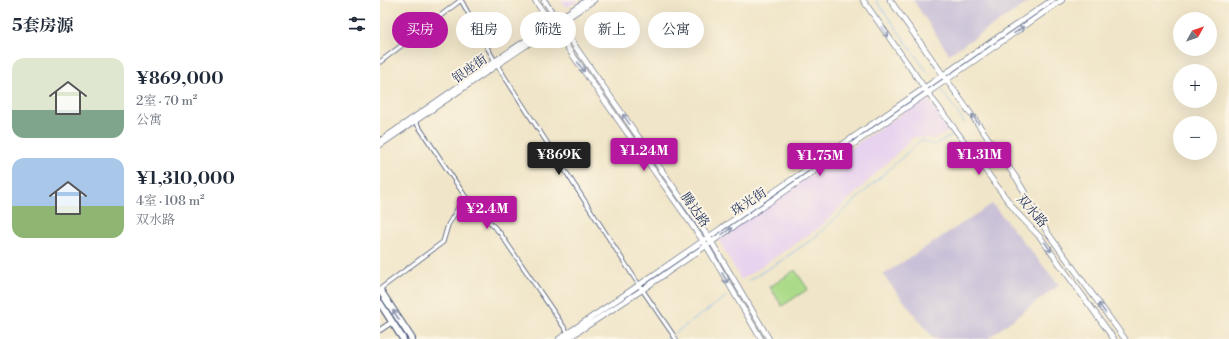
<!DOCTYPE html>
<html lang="zh">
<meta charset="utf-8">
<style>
body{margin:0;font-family:"Libre Bodoni","Noto Serif SC",serif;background:#f2f2f3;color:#1f2937;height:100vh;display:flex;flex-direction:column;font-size:15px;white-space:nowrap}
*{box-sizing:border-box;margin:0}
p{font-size:13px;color:#747a83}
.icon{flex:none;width:22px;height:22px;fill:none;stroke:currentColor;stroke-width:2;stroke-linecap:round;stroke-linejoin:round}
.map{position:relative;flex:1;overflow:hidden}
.drawer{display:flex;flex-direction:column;background:#fff;width:380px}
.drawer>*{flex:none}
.hud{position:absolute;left:12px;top:12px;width:380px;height:36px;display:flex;gap:8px}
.needle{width:26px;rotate:50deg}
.controls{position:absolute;left:793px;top:12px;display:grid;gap:8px}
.controls a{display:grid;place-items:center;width:44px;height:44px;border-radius:50%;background:#fff;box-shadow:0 4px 16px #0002;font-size:20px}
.price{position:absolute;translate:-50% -34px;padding:0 9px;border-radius:4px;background:#b5179e;color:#fff;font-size:13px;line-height:26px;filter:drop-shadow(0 1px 2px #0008)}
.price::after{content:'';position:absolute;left:50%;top:24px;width:12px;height:9px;margin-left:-6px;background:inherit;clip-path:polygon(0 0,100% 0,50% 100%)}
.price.selected{background:#222;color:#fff}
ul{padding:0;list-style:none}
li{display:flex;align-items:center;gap:12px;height:100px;padding:0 12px}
li span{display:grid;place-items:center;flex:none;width:112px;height:80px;border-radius:12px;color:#555}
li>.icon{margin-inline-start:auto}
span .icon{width:48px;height:48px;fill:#fffc;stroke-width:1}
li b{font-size:17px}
h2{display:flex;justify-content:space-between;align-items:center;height:48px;padding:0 12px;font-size:17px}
.chip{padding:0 14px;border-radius:18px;background:#fff;box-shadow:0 4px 16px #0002;font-size:14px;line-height:36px}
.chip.selected{background:#b5179e;color:#fff}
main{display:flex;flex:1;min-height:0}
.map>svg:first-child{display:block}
.built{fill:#e7d2ef}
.industrial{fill:#c8bfd8}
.green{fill:#abdb89;stroke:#638574}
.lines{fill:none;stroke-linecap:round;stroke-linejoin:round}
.stream{stroke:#7db7ee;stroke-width:1}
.minor-casing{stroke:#3b4a6e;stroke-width:5}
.tertiary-casing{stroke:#3b4a6e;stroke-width:6}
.secondary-casing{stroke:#3b4a6e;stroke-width:6}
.primary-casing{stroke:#3b4a6e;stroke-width:8}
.minor{stroke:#fff;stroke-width:3.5}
.tertiary{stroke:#fff;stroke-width:4.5}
.secondary{stroke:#fff;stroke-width:5}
.primary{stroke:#fff;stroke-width:6}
.oneway{stroke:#8d97ae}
.labels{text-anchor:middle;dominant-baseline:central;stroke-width:4;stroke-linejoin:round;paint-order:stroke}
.street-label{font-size:13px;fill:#1b2f5e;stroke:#fcf5e5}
</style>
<main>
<section class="drawer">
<h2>5套房源<svg class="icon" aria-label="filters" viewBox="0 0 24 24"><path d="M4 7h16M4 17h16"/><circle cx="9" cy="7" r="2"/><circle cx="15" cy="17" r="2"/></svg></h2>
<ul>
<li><span style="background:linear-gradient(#dfe7d0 65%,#7fa58c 0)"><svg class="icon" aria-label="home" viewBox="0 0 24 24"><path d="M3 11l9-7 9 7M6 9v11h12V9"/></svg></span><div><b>¥869,000</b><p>2室 · 70 m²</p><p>公寓</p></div></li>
<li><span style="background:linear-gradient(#a9c7e8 60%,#8fb573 0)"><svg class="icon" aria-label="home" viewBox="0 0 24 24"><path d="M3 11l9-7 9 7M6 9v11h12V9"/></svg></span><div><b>¥1,310,000</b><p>4室 · 108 m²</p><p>双水路</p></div></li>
</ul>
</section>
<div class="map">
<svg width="849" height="339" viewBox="0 0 849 339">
<rect width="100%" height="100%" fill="#fcf5e5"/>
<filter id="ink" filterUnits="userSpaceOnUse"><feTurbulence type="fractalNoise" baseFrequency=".025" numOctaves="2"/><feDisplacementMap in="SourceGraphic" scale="8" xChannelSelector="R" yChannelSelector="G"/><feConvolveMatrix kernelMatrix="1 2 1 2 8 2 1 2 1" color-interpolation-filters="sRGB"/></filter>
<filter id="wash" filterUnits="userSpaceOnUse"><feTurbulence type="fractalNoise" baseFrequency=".012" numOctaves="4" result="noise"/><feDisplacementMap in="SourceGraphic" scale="16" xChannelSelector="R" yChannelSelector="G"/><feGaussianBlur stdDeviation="0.9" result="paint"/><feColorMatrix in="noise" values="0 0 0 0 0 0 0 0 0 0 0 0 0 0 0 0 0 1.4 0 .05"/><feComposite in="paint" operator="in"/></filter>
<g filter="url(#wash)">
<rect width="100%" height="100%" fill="#f0e5c8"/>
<path class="built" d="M180,0H199L188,7L184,5Z
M547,97L570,131L554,139L534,137L439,228L361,280L337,237Z"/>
<path class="industrial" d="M533,0H652L569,54Z
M612,204L679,285L607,339H554L503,275Z"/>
<path class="green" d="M415,270L428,289L402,306L390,287Z"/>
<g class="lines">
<path class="stream" d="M496,0L548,73
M0,1L1,0
M562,91L585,123
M368,281L399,262L434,238L541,140L553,145L573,135
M295,333L346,297
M287,339L292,335"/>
</g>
</g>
<g filter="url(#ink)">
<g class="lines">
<defs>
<path id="minor" d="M81,0L117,65L259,285L296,339
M0,62L81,0
M35,121L85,196L120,233L188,333
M0,289L63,242L68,225L85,196"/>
<path id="tertiary" d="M0,330L12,322"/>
<path id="secondary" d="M155,0L173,27L326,245L381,339
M164,0L179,23L331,241L389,339
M483,0L548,93L637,213L660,237L734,339
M510,0L637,179L667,232L745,339
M0,141L115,61L207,0
M0,145L117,65L214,0
M179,339L259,285L672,0
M187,339L262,290L682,0"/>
<path id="primary" d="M0,290L32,339
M0,303L23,339"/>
</defs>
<use href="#minor" class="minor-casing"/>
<use href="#tertiary" class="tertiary-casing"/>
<use href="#secondary" class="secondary-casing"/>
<use href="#primary" class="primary-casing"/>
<use href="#minor" class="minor"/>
<use href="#tertiary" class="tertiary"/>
<use href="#secondary" class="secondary"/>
<use href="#primary" class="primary"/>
</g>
<defs><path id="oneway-shaft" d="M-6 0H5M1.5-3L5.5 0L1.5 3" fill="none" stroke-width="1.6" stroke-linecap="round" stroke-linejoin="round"/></defs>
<g class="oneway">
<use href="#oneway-shaft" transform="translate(639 30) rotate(-35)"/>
<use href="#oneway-shaft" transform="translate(505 32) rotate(55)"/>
<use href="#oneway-shaft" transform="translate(201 67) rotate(55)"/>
<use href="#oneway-shaft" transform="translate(246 119) rotate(-125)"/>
<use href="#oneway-shaft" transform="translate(595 119) rotate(-125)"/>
<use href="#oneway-shaft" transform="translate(347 231) rotate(-34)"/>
<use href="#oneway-shaft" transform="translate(668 247) rotate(54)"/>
<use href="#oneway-shaft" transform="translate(345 278) rotate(60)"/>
<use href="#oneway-shaft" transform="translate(722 308) rotate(-126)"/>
<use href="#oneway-shaft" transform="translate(16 315) rotate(-123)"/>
</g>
</g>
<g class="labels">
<g class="street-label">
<text transform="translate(90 69) rotate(-35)">银座街</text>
<text transform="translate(369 202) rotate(-34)">珠光街</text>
<text transform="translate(315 210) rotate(55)">腾达路</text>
<text transform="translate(652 211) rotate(49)">双水路</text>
</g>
</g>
</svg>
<div class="controls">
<a><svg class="needle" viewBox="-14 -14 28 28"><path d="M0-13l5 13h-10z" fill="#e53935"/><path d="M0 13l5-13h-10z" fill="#747a83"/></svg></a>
<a>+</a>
<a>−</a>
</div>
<b class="price" style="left:264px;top:172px">¥1.24M</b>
<b class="price selected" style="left:179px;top:176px">¥869K</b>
<b class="price" style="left:599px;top:176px">¥1.31M</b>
<b class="price" style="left:440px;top:177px">¥1.75M</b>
<b class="price" style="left:107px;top:230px">¥2.4M</b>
<div class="hud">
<a class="chip selected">买房</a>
<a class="chip">租房</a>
<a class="chip">筛选</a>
<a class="chip">新上</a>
<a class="chip">公寓</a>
</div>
</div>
</main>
